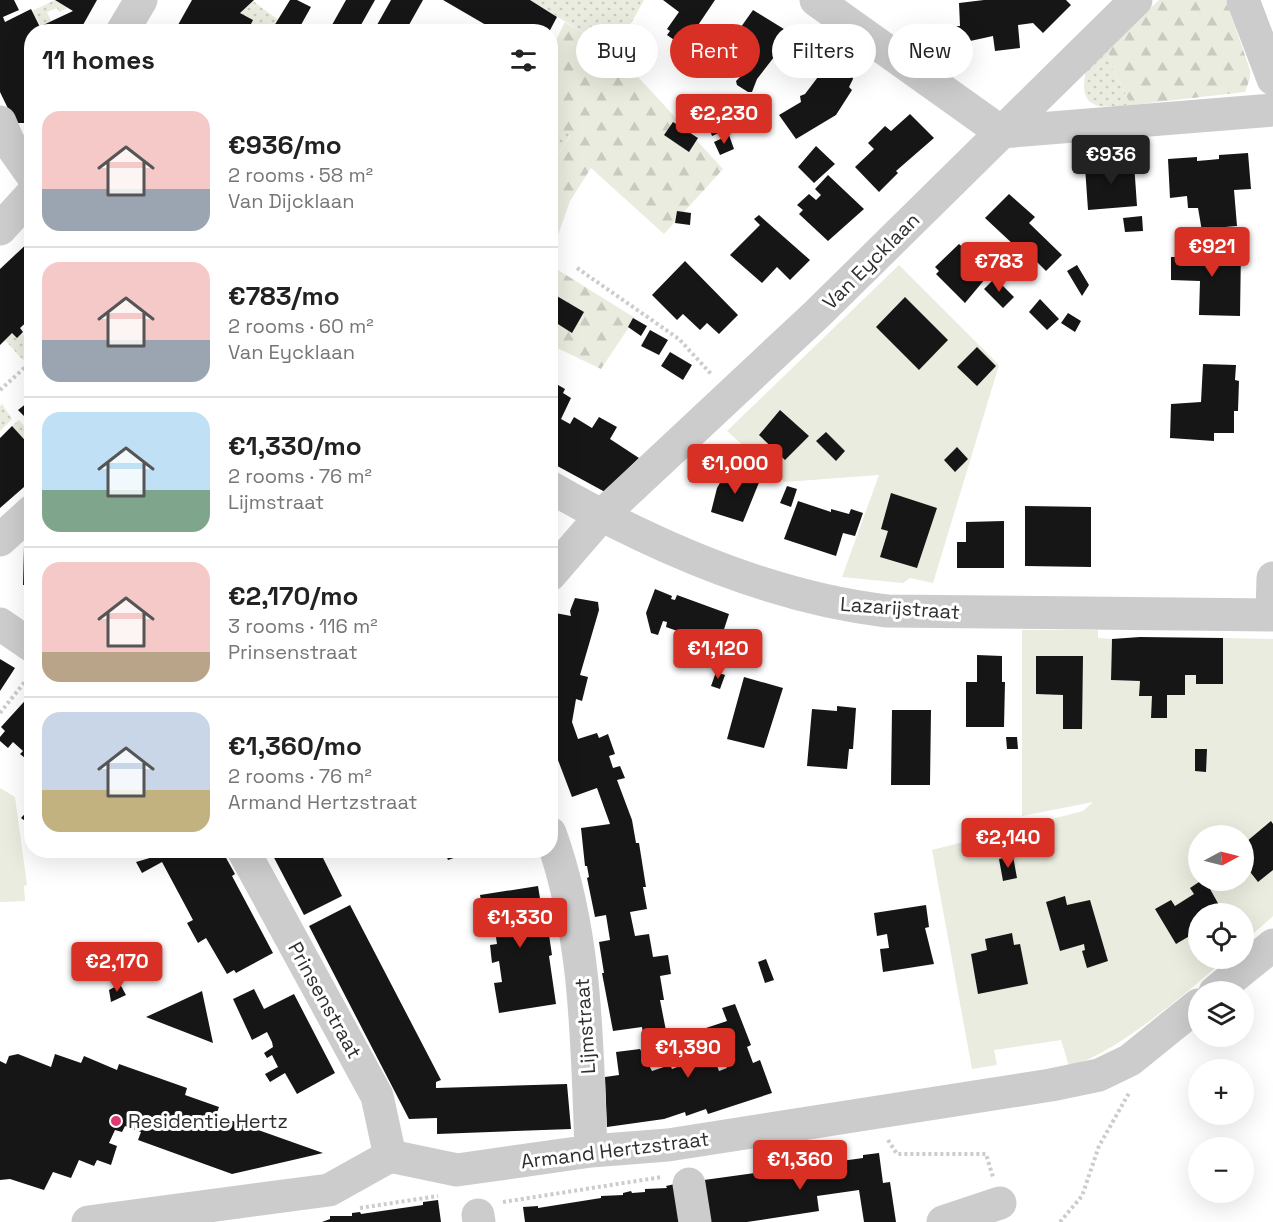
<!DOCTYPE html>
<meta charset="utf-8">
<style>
body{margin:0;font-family:"Space Grotesk",sans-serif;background:#f2f2f2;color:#222;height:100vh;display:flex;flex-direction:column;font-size:22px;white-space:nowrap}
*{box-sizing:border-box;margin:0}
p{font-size:20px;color:#767676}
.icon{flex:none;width:33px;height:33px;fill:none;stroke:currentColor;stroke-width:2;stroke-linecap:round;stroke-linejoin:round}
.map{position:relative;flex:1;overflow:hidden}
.sheet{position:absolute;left:24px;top:24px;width:534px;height:834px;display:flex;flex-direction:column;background:#fff;border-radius:24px;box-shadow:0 6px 24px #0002}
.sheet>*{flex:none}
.hud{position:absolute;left:576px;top:24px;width:570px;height:54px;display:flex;gap:12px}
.needle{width:39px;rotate:83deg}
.buttons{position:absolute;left:1188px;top:825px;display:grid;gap:12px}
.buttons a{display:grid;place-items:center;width:66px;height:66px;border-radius:50%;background:#fff;box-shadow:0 6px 24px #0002;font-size:30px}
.price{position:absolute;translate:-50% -51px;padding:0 14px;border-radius:6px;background:#d93025;color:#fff;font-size:20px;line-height:39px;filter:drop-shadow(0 2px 3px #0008)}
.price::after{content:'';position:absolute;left:50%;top:36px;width:18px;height:14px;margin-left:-9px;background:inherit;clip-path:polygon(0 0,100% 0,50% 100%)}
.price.on{background:#222;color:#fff}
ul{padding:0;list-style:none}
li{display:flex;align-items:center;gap:18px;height:150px;padding:0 18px}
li+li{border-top:2px solid #e0e0e0}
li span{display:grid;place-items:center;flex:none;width:168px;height:120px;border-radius:18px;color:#555}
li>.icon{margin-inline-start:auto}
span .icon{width:72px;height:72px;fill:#fffc;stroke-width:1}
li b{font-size:26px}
h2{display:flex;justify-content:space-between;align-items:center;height:72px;padding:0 18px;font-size:26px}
.tag{padding:0 21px;border-radius:27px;background:#fff;box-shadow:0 6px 24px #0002;font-size:21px;line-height:54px}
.tag.on{background:#d93025;color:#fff}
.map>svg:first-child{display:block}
.grass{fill:url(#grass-dots)}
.forest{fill:url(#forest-firs)}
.green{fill:#e9ecde;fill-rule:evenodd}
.building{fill:#161616;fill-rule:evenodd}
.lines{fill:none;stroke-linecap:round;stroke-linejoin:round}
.path{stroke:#ccc;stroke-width:4;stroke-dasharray:3 3;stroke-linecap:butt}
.minor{stroke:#ccc;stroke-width:33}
.poi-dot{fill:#de3970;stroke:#fff;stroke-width:2}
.labels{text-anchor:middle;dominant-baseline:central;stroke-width:6;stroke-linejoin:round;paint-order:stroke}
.street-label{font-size:20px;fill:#2f2f2f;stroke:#fff}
.poi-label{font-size:20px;fill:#2f2f2f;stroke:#fff;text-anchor:start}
</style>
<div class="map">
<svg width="1273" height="1222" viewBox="0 0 1273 1222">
<defs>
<pattern id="grass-dots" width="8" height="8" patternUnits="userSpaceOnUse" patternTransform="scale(1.5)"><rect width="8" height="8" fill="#e9ecde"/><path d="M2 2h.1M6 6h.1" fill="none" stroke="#c8cbbf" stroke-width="1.8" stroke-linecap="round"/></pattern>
<pattern id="forest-firs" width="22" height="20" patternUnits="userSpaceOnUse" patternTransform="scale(1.5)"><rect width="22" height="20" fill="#e9ecde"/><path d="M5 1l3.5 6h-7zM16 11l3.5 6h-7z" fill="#c8cbbf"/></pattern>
</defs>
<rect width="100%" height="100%" fill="#fff"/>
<path class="grass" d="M55,0L68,8L59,12L57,8L47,12L51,21L41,26L32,11Z
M530,0H644L615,52Z
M253,1L278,20L272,29L275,31H247L253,20L240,13Z
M1108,47L1111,66L1131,105C1101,108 1077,111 1086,70Z
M551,125L571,134L551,166Z
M12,333L17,338L22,334L31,341V352L23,360L5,340Z
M2,404L12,419L0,431V406Z
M19,420L31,434L29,445L12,426Z"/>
<path class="forest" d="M1159,0H1226L1250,70V78L1245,92L1131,105L1111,66L1108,47Z
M565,22L615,52L723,169L664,234L591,168L570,201L551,255V166L571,135L551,125V50Z
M550,265L635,318L601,369L551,345Z"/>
<path class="green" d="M899,265L999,365L933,583L910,578L903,583L842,577L879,475L784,482L727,431Z
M1022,630H1098V638L1112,639L1111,680L1140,681L1139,695H1185V675H1196V684H1223V638L1273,639V916L1244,942V914H1198V958L1225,959C1192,989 1110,1058 1069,1066L1061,1040L994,1050L997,1065L972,1069L932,850L1083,811L1093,802L1022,816ZM1198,836H1244V880H1198Z
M0,788L15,797L27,885L24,886L25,901L0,902Z"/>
<path class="building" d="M0,0H14L19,10L3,17L5,22L31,9L40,27L36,28L37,32H32V112L25,123H15L0,92Z
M55,0H97L79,32H44L41,26L73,11Z
M192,0H254L240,13L253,20L247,32H174Z
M290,0H297L311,7L297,32H284L274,26Z
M346,0H375L357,32H328Z
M391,0H423L405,32H373Z
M443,0H530L557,17L549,32H498Z
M663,0H715L686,43L683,40L680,44L667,35L670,31L667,29L679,12Z
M984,0H1066L1071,5L1043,33L1033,23L1018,25L1020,48L995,51L993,36L961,43L957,37L956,26H960L959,3Z
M753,10L792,34L757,79L752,92H748L737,85L736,81L748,69L724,51Z
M834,64L851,70L853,79L849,87L852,90L836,115L796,139L779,115L801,102L800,96L805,94L824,69Z
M730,113L741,117L743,123L712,136L710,130L713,120Z
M910,114L934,138L896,171L898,173L879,192L855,167L874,149L868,143L885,126L891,131Z
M673,122L698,138L689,152L664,135Z
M729,135L734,149L720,155L714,142Z
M816,146L835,164L814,183L798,167Z
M1248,153L1251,189L1234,190L1237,226L1225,227L1226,239L1203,237L1198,208H1188L1187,196L1170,198L1168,159L1197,157V161L1209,160L1219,159V155Z
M1134,163L1137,206L1088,210L1085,167Z
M828,175L864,209L828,241L799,214L803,210L797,205L809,194L816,200L821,195L815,189Z
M1009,194L1035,217L1029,223L1062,255L1046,271L1018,243L1015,246L985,218Z
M677,211L691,213L690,225L675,223Z
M759,215L810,260L790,280L777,267L762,283L730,255L760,225L754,219Z
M1142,216L1143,231L1125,232L1123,218Z
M32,239V317L20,328L23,332L17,338L12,333L0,345V269Z
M959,244L990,273L965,303L936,274L939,271L935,267Z
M1201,248L1241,249L1240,316L1199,315L1200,281L1171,280V257H1184L1185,249Z
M685,261L738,315L719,334L707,323L700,330L683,314L677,320L652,295Z
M1077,265L1089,285L1082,296L1067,271Z
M995,278L1014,297L1003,308L984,289Z
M550,292L584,312L572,333L550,319Z
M905,297L948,340L919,370L876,327Z
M1040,299L1059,319L1047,330L1029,312Z
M1068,313L1081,321L1075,332L1061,323Z
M633,318L647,326L641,336L628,327Z
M650,330L668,340L659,355L641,346Z
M977,347L996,366L977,386L957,367Z
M670,352L692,365L683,380L661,366Z
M1203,364L1236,365L1235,380L1239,381L1238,411H1234V433H1214V441L1170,438L1171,404L1201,402Z
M553,382L565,389L563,393L571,398L561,419L570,424L574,417L592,428L599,417L617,427L610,439L639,458L605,492L550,462V387Z
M32,399V424L18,410Z
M780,410L809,436L785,460L759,435Z
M12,426L32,448V480L0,508V438Z
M826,432L845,451L836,461L816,441Z
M957,447L968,459L955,472L944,460Z
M733,470L760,480L743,522L711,512L717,488L727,471Z
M787,486L797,489L791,507L780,503Z
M891,493L937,508L917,568L880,557L888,531L881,529Z
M798,501L831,512V509L849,514L851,509L863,513L855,536L843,533L836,556L784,539Z
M1025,506L1091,507V567L1025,566Z
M1004,521V568H957V542H966V522Z
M24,546L32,547V585H23Z
M655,589L672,596L671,599L675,600L677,595L729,614L712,666L689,659L697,638L666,627L667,622L663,621L658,635L651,633L646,613Z
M575,598L598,602L599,610L580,675L588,677L582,701L576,699L572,722L578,739L597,733L599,738L608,734L615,754L609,756L613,768L620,766L625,778L617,780L632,820L636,843H639L646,887H643L647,909L630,912L635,936L649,934L653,957L668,955L671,974L660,976L664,1000H660L668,1041L645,1048L642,1027L613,1031L602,973H604L599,942L610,940L606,915L595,917L587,878L589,877L587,866H585L581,828L610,824L597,788L572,797L550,739V612L571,616L570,611Z
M1140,637L1223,638V684H1196V675H1185V695H1167V718H1151L1152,696H1139L1140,681L1111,680L1112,639Z
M977,655L1002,656V682H1005L1004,727H966V682H977Z
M1036,656H1083L1082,729H1063V695L1036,694Z
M0,659L15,668L0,691Z
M716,672L725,675L720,689L711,686Z
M744,677L783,688L764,748L727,739Z
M32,693V751L25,758L20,754L23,751L13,742L8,748L0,741V737L5,731L1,727Z
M837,706L856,708L853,749H849L847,769L807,766L812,709L837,711Z
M892,710H931L930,785H891Z
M1006,737H1017L1018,749H1007Z
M1195,749H1207L1206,772L1195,771Z
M32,806V819L28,823L21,818Z
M1271,821L1273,824V870L1258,882L1244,864V848L1248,844L1246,842Z
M120,850H133L127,857Z
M156,850H219L223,858L225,856L235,874L232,876L273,953L236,973L234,970L227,974L206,938L198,943L187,923L193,920L162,862L142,873L136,862L160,855Z
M270,850H319L342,896L304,915Z
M346,850H357L358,852L349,857Z
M444,850H464L465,854L448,860Z
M1013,856L1017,878L1003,881L999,859Z
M1202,880H1205L1224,914H1198V931L1176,944L1155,909L1171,900L1175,906L1194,894L1190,888Z
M538,886L546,935H549L552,955L549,956L556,1004L499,1013L494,983L502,982L499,961L492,963L490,945L497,944L494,924L485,925L480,895Z
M1065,896L1067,905L1090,900L1108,961L1087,968L1082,951L1085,950L1084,944L1060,951L1046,902Z
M350,905L441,1080L436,1082V1088L567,1084L571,1129L437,1134V1118L409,1119L309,926Z
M926,905L929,927L925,928L934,964L883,972L880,949L889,948L887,934L877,936L874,913Z
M1012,933L1014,945L1020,944L1028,984L978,994L971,954L987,950L985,939Z
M766,959L774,980L765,983L758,962Z
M120,984L126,995L111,1002L109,990Z
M254,989L264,1009L294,994L335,1073L297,1094L285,1073L270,1082L265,1074L278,1067L272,1055L267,1058L264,1053L273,1047L272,1042L267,1032L252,1040L233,999Z
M202,991L213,1043L146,1017L198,993Z
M735,1004L751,1045L747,1047L753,1063L760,1060L772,1093L708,1114L706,1109L686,1116L685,1112L664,1119L607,1127L605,1077L619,1075L616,1052L640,1049L652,1071L670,1065L672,1069L691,1062L693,1067L708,1062L697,1031L727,1021L722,1008ZM721,1053L727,1068L719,1071L713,1056Z
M18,1054L51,1067L55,1054L81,1063L84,1056L117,1070L119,1064L187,1088L185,1095L219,1107L216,1115L323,1153L232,1174L138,1140L141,1132L125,1126L122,1132L115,1130L109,1143L117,1146L111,1165L97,1160L94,1166L79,1160L71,1178L53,1172L44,1190L10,1179L0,1180V1061L6,1064L9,1056Z
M879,1153L883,1183L890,1182L896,1222H864L859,1190L817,1196L819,1211L747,1222H709L704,1180L863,1158V1155Z
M675,1184L683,1222H525L523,1207L538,1206V1208L601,1198V1196L623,1195V1193L631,1191L632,1193L645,1192V1189L667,1188L666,1186Z
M438,1200L441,1222H322L330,1219V1216H352V1213L360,1212L361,1214L423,1205V1202Z"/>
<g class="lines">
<path class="path" d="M577,268L679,339L712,375
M0,390L32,361
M0,713L31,674
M888,1140L897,1154H986L993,1177
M503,1202L662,1177
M360,1208L438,1196
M1060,1222L1082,1196L1099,1146L1129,1093"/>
<path class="minor" d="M816,0L1001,132L1273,110
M1243,0L1273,79
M122,32L141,0
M0,122L8,141L32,175
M0,229L32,194
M550,487C653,546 768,597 887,611L1273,615
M0,540L32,511
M550,575L601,516L817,314L1136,0
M1272,615L1273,578
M0,624L32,646
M550,833C587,935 587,1044 591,1151
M243,850L377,1096L390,1156
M1215,992L1273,945
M689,1184L695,1222
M478,1215L479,1222
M88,1222L329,1190L390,1156L457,1170L591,1151L668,1145L1051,1085L1099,1075L1130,1060L1198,1005
M943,1222L1000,1203"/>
</g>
<circle class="poi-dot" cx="116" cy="1121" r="6"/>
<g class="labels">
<g class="street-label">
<text transform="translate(871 261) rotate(-45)">Van Eycklaan</text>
<text transform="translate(900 608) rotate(4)">Lazarijstraat</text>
<text transform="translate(325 1000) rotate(61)">Prinsenstraat</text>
<text transform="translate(585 1026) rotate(-94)">Lijmstraat</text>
<text transform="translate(615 1150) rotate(-7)">Armand Hertzstraat</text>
</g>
<g class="poi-label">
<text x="128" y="1121">Residentie Hertz</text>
</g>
</g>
</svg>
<div class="buttons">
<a><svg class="needle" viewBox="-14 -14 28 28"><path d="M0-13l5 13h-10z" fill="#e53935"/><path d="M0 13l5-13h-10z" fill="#767676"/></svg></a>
<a><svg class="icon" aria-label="locate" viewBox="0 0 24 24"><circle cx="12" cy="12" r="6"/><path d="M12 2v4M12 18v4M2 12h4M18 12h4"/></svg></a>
<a><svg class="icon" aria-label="layers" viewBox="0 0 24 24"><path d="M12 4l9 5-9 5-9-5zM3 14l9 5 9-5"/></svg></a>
<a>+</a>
<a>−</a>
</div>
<b class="price" style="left:724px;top:145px">€2,230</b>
<b class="price on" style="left:1111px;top:186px">€936</b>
<b class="price" style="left:1212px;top:278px">€921</b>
<b class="price" style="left:999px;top:293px">€783</b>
<b class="price" style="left:735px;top:495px">€1,000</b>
<b class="price" style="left:718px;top:680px">€1,120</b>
<b class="price" style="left:1008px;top:869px">€2,140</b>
<b class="price" style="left:520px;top:949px">€1,330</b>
<b class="price" style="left:117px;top:993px">€2,170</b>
<b class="price" style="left:688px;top:1079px">€1,390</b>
<b class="price" style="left:800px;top:1191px">€1,360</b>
<div class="hud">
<a class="tag">Buy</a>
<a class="tag on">Rent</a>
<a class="tag">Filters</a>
<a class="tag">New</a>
</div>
<section class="sheet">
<h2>11 homes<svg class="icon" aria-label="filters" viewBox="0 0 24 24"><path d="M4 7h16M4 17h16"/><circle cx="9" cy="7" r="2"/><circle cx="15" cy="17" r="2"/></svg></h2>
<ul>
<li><span style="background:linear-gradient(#f6c9c9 65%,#9aa5b1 0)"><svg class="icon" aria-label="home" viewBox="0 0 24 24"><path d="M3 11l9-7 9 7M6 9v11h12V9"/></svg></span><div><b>€936/mo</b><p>2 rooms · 58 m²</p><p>Van Dijcklaan</p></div></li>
<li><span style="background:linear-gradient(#f6c9c9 65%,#9aa5b1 0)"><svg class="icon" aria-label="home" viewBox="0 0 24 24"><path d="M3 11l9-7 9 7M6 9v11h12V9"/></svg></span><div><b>€783/mo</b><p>2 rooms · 60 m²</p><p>Van Eycklaan</p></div></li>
<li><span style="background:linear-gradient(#bfe0f5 65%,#7fa58c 0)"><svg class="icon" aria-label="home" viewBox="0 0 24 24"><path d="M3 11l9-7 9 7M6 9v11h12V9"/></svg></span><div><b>€1,330/mo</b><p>2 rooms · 76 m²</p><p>Lijmstraat</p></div></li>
<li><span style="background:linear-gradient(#f6c9c9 75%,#b9a48a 0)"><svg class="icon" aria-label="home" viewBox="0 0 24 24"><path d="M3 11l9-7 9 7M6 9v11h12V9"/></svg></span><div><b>€2,170/mo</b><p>3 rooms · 116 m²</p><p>Prinsenstraat</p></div></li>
<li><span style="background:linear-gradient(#c9d6e8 65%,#c2b280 0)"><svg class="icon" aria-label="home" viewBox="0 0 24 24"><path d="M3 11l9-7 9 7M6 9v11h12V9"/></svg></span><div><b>€1,360/mo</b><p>2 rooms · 76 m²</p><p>Armand Hertzstraat</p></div></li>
</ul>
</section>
</div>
